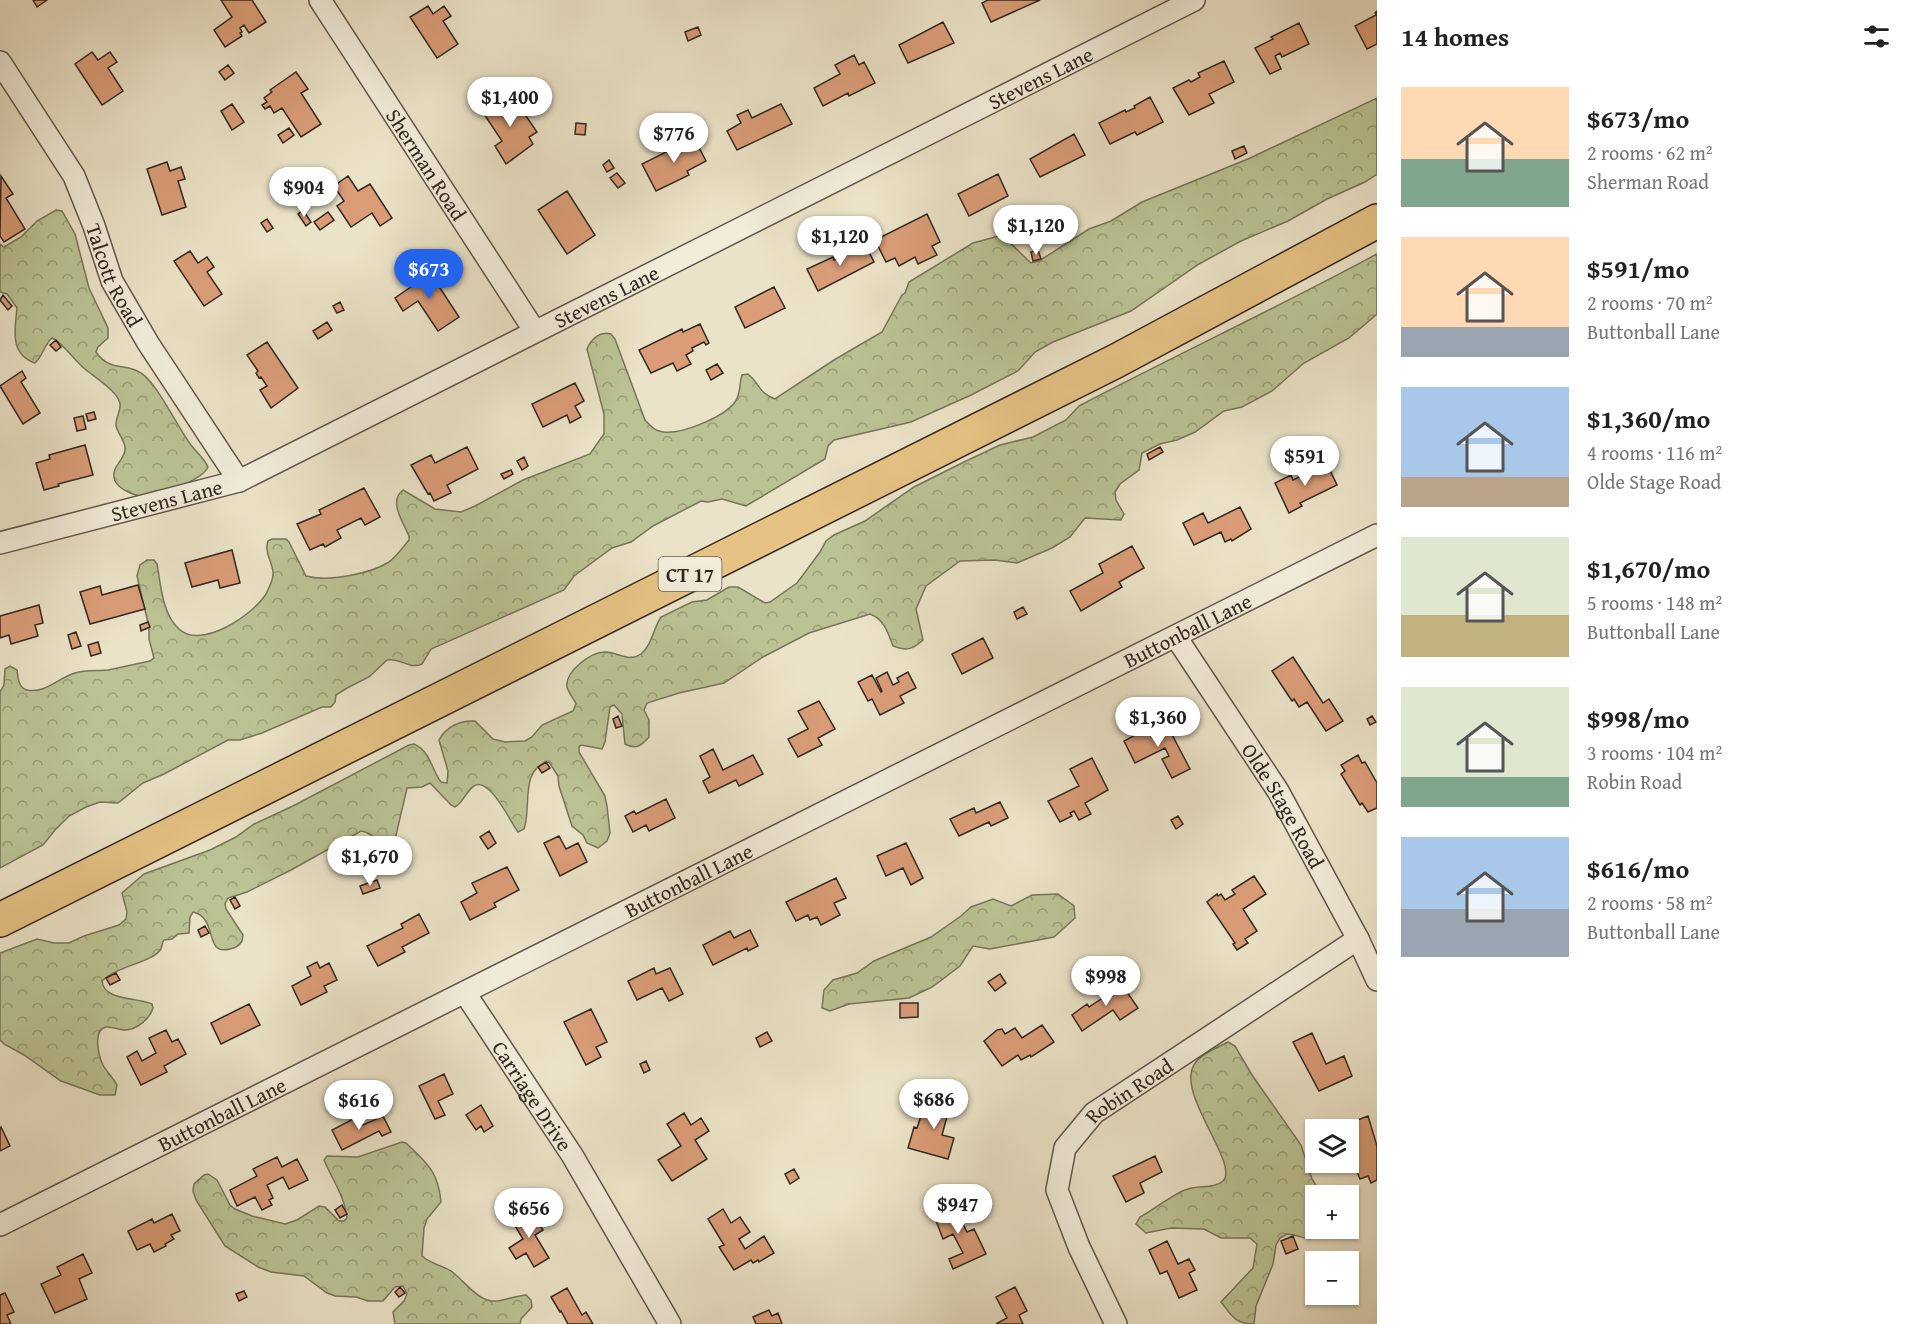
<!DOCTYPE html>
<meta charset="utf-8">
<style>
body{margin:0;font-family:"Gentium Book Plus",serif;background:#f6f6f6;color:#222;height:100vh;display:flex;flex-direction:column;font-size:22px;white-space:nowrap}
*{box-sizing:border-box;margin:0}
p{font-size:20px;color:#767676}
.icon{flex:none;width:33px;height:33px;fill:none;stroke:currentColor;stroke-width:2;stroke-linecap:round;stroke-linejoin:round}
.map{position:relative;flex:1;overflow:hidden}
.drawer{display:flex;flex-direction:column;background:#fff;width:540px}
.drawer>*{flex:none}
.fabs{position:absolute;left:1305px;top:1119px;display:grid;gap:12px}
.fabs a{display:grid;place-items:center;width:54px;height:54px;border-radius:0px;background:#fff;box-shadow:0 2px 4px #0004;font-size:30px}
.price{position:absolute;translate:-50% -51px;padding:0 14px;border-radius:21px;background:#fff;color:#222;font-size:20px;line-height:39px;filter:drop-shadow(0 2px 3px #0008)}
.price::after{content:'';position:absolute;left:50%;top:36px;width:18px;height:14px;margin-left:-9px;background:inherit;clip-path:polygon(0 0,100% 0,50% 100%)}
.price.on{background:#2563eb;color:#fff}
ul{padding:0;list-style:none}
li{display:flex;align-items:center;gap:18px;height:150px;padding:0 24px}
li span{display:grid;place-items:center;flex:none;width:168px;height:120px;border-radius:0px;color:#555}
li>.icon{margin-inline-start:auto}
span .icon{width:72px;height:72px;fill:#fffc;stroke-width:1}
li b{font-size:26px}
h2{display:flex;justify-content:space-between;align-items:center;height:72px;padding:0 24px;font-size:26px}
main{display:flex;flex:1;min-height:0}
.map>svg:first-child{display:block}
.forest{fill:url(#forest-crowns);stroke:#76755a;stroke-width:1.5}
.building{fill:#da9d78;stroke:#312720;stroke-width:1.5}
.lines{fill:none;stroke-linecap:round;stroke-linejoin:round}
.street-casing{stroke:#60564a;stroke-width:24}
.primary-casing{stroke:#312720;stroke-width:36}
.street{stroke:#f2eddb;stroke-width:21}
.primary{stroke:#e6c284;stroke-width:33}
.labels{text-anchor:middle;dominant-baseline:central;stroke-width:6;stroke-linejoin:round;paint-order:stroke}
.shield{fill:#f2eddb;stroke:#6b6258;stroke-width:1.5}
.shield-label{font-size:20px;font-weight:bold;fill:#312720}
.street-label{font-size:21px;fill:#312720;stroke:#f2eddb}
</style>
<main>
<div class="map">
<svg width="1377" height="1324" viewBox="0 0 1377 1324">
<defs>
<pattern id="forest-crowns" width="20" height="18" patternUnits="userSpaceOnUse" patternTransform="scale(1.5)"><rect width="20" height="18" fill="#bbc394"/><path d="M2 6a3 3 0 1 1 6 0M12 15a3 3 0 1 1 6 0" fill="none" stroke="#999e78"/></pattern>
</defs>
<rect width="100%" height="100%" fill="#ebe3c8"/>
<filter id="stains"><feTurbulence type="fractalNoise" baseFrequency=".00333" numOctaves="4"/><feColorMatrix values="0 0 0 0 .2 0 0 0 0 .09 0 0 0 0 .02 0 0 0 .5 -.17"/></filter>
<radialGradient id="worn" r=".72"><stop offset=".6" stop-color="#630" stop-opacity="0"/><stop offset="1" stop-color="#630" stop-opacity=".3"/></radialGradient>
<path class="forest" d="M1377,98V174L1365,182L1327,199L1288,221L1241,241L1199,264L1131,311L1053,342L1035,352L1018,371L971,395L911,422L834,440L828,446L825,459L746,506L722,499L708,502L701,501L653,526L631,542L612,548L574,576L564,590L431,649L422,664C409,670 400,657 387,660L369,677L347,688L336,695L335,702L331,707H322L262,733L240,740H228L164,774L143,783L118,803L100,802L86,807L69,816L55,830L43,845L0,868V692L4,685L5,669L10,666L17,670C18,677 18,688 27,690C45,694 58,678 75,673C85,670 97,671 108,670C122,667 136,664 150,661L154,658L149,639V627L137,576L140,565L147,560H154L157,564C161,585 162,614 179,629C201,650 253,615 266,594C269,588 274,579 273,572C272,561 264,552 268,541L272,539H286L289,542L306,576C328,582 370,574 389,562C397,556 403,547 409,540V536C403,522 388,501 403,490L435,509L461,512L475,506L523,480L590,454L604,434V414L587,349C591,339 600,331 611,334L615,339L645,420C649,424 653,430 659,431C678,437 724,417 735,402C741,394 739,384 742,375L748,374C761,384 757,392 775,399L834,360L882,332L902,295L905,293L909,282L973,243L999,236L1006,239L1031,263L1039,261L1089,229L1111,221L1142,202L1248,159Z
M56,210L62,211L75,234L89,288L108,328V338L98,347L96,352C109,372 127,363 141,373C157,383 178,428 191,445C197,453 204,458 208,467C201,482 159,494 143,496C134,496 119,489 115,481C109,467 127,459 125,447C124,440 118,433 116,426C115,419 121,411 120,404C119,392 94,377 85,369C76,362 61,341 52,338C44,345 43,356 35,363C9,354 15,329 17,308L7,294L0,292V244L4,247L21,237L37,221Z
M1377,254V314L1349,338L1304,363L1272,391L1242,407L1224,411L1195,432L1177,440L1160,444L1142,453L1139,470L1120,484L1115,492L1116,500L1124,514L1121,520L1085,518L1070,537L1052,548L1017,563L995,560L960,561L926,586L916,609L923,640C912,650 907,651 893,646C888,633 884,619 870,614L809,633L763,657L724,683L679,693L647,703L644,710L649,720V737C641,746 636,750 625,744L622,714L614,705L610,707L605,742L602,749L581,745L579,747V752L605,796L607,806L610,833L607,841L598,848L587,843L583,835L572,826L559,786L558,776L549,762C519,768 532,808 524,829L518,832C510,821 489,776 474,786C466,791 464,802 455,807L451,805L430,783L422,787L407,788L394,844L390,851L384,852C378,842 374,833 361,831L291,870L247,892L228,898L225,904L226,909L243,935L242,941C239,946 236,948 230,949C203,956 219,918 193,912L190,917L189,933L178,934L172,939L164,940C162,942 162,946 161,949C152,963 116,966 102,981C104,1001 136,997 152,1004L153,1008C150,1019 136,1030 125,1030C119,1030 112,1026 106,1027C92,1030 99,1057 103,1065C107,1072 113,1078 117,1085L115,1095H100L61,1081L24,1055L4,1044L0,1040V953L37,939L54,943H69L84,936L119,925L126,919L127,912L122,893L144,874L210,850L236,837L254,824L293,806L409,745L414,744C431,752 431,769 441,782L447,783L448,771L439,740C446,727 460,720 475,721L493,739L505,742L525,741L532,737L542,725L573,711L576,704C574,699 568,692 567,687C565,671 591,652 605,652C619,652 628,663 641,654C652,645 653,629 661,617L692,602L707,600L729,587H738L765,603L770,602L797,583L820,552L826,541L834,535L865,521L914,487L964,462L1000,445L1033,437L1066,420L1079,406C1178,354 1279,307 1377,254Z
M1058,894L1074,906L1075,918L1054,937L990,949L973,946L960,966L932,987L909,998L849,1004L830,1011L822,1008L824,990L833,980L857,973L874,961L931,937L961,916L971,907L993,899L1011,906L1032,895Z
M1228,1042L1235,1046L1252,1075L1301,1145L1312,1179L1322,1195L1316,1196V1228L1326,1229C1307,1246 1308,1236 1287,1234L1280,1238L1276,1245L1273,1264L1256,1306L1254,1324C1235,1324 1232,1316 1221,1302L1253,1268L1257,1244L1250,1238H1221L1204,1229L1171,1228L1146,1233L1136,1224L1140,1217C1153,1210 1176,1192 1188,1189C1199,1185 1214,1189 1223,1181C1240,1164 1176,1094 1194,1065C1200,1054 1217,1048 1228,1042Z
M402,1142L406,1143C427,1163 438,1171 441,1202L427,1219L424,1228L422,1256C431,1264 441,1265 451,1271C465,1281 478,1303 498,1301C508,1299 516,1296 526,1295L531,1300L532,1307L521,1319L520,1324H395L393,1312L404,1301L407,1294L403,1286L395,1287L383,1301H368L356,1297L335,1296L327,1293L304,1276L271,1272L258,1267L225,1246L196,1200L193,1191L194,1184L204,1175L208,1174L217,1180L230,1205L235,1209L252,1216L285,1224L297,1220L319,1206L325,1207L339,1221H344L347,1218C345,1197 332,1179 324,1160L327,1156L358,1157Z"/>
<path class="building" d="M33,0H47L37,7Z
M221,0H252L266,22L249,33L244,25L240,28L242,32L240,33L242,36L225,47L214,30L232,17Z
M988,0H1040L991,22L982,3Z
M428,6L433,14L444,6L451,16L443,21L458,44L437,58L410,17Z
M1377,11V44L1367,49L1355,26L1376,15L1375,13Z
M943,22L954,43L908,63L899,45Z
M1299,23L1309,44L1282,57L1280,53L1275,56L1281,69L1270,74L1255,48L1273,39L1271,37Z
M698,27L701,35L688,41L685,32Z
M92,52L98,60L110,52L117,62L108,68L123,91L102,105L75,64Z
M854,55L859,65L864,62L875,83L849,96L848,93L823,106L814,88L840,74L835,65Z
M1224,61L1234,82L1209,94L1214,103L1189,115L1173,88L1189,80L1191,82L1200,77L1198,73Z
M228,65L234,73L225,80L219,72Z
M296,72L308,89L301,93L321,124L301,137L282,108L274,113L270,106L265,109L262,105L267,102L264,98L272,92L270,90Z
M503,97L508,105L515,100L537,132L529,137L533,144L506,164L495,146L502,141L482,111Z
M1150,97L1163,122L1137,135L1135,132L1110,144L1099,123L1125,110L1126,112L1135,108L1134,106Z
M232,104L244,122L232,130L221,111Z
M781,104L792,124L737,150L727,131L741,123L737,115L748,110L752,118Z
M576,123L586,124L585,135L575,134Z
M289,128L294,135L283,143L278,135Z
M1074,134L1085,155L1040,177L1030,159Z
M694,138L706,161L687,171L689,175L656,191L642,164Z
M1244,146L1247,153L1235,159L1232,151Z
M609,160L614,168L607,172L603,165Z
M167,162L170,171L181,167L185,179L178,181L186,207L162,215L147,169Z
M617,173L625,183L618,188L610,178Z
M998,174L1008,196L969,216L958,194Z
M1,176L13,194L6,198L25,229L4,242L0,236Z
M348,176L358,191L370,184L392,218L380,226L372,213L351,227L337,206L344,201L334,186Z
M567,191L595,235L567,254L538,210Z
M303,210L311,222L306,226L298,214Z
M328,212L334,220L320,230L314,222Z
M927,214L940,242L932,246L937,255L918,264L915,257L899,266L895,258L886,262L875,240Z
M267,219L273,228L267,232L261,223Z
M865,244L874,262L818,291L807,269L833,257L834,260Z
M1038,250L1041,259L1033,261L1031,252Z
M190,251L198,263L207,257L214,267L207,272L222,294L204,306L174,261Z
M427,268L459,317L438,331L418,301L403,311L395,298L411,287H414L409,279Z
M774,287L785,308L745,328L735,307Z
M3,295L12,306L8,310L0,300Z
M340,302L344,310L337,313L333,306Z
M327,322L332,330L318,339L313,331Z
M700,324L709,343L706,345L704,342L692,348L693,351L686,355L691,364L677,371L673,363L651,373L639,350L682,329L683,332Z
M56,340L61,347L56,351L50,345Z
M267,342L298,388L271,408L260,390L267,386L261,377L259,378L256,373L258,371L247,355Z
M717,364L723,373L711,380L706,370Z
M22,371L26,378L21,382L40,413L23,424L0,386Z
M575,383L584,401L575,406L581,417L570,423L567,415L543,427L532,404Z
M94,412L96,419L88,421L86,414Z
M83,416L86,429L77,431L74,418Z
M85,445L93,475L58,484L59,486L44,490L36,463L50,459L49,455Z
M467,447L478,469L447,485L451,493L434,501L430,493L428,494L411,465L431,455L435,463Z
M1160,447L1163,452L1149,460L1147,454Z
M524,457L528,466L522,470L517,461Z
M1327,464L1337,485L1300,503L1302,506L1289,513L1275,483L1291,475L1293,480Z
M511,470L513,474L504,479L501,474Z
M364,488L380,517L365,525L361,518L337,530L341,538L325,547L323,544L310,550L297,524L321,514L319,510Z
M1240,507L1251,529L1232,541L1231,539L1225,542L1221,532L1194,545L1183,523L1203,513L1208,523Z
M1132,546L1144,568L1119,582L1122,587L1081,611L1070,591L1103,573L1099,564Z
M232,550L240,583L220,588L218,580L192,587L185,563Z
M138,585L145,609L90,624L80,592L100,586L102,595Z
M39,605L43,623L35,625L38,636L11,644L9,635L0,638V616Z
M1023,607L1027,614L1017,619L1014,612Z
M148,622L150,627L141,631L140,625Z
M76,632L81,646L72,649L68,635Z
M983,638L993,658L962,674L952,654Z
M98,642L101,653L91,656L88,645Z
M1293,657L1323,703L1329,699L1343,721L1326,731L1307,702L1299,707L1294,699L1292,701L1272,671Z
M887,672L893,685L899,682L897,678L908,672L916,688L900,696L904,703L880,715L872,699L868,701L858,682L872,675L881,692L882,691L876,678Z
M819,701L835,729L818,738L822,745L798,757L788,739L808,729L798,711Z
M618,716L622,726L616,728L613,719Z
M1372,716L1376,722L1370,725L1367,719Z
M1166,723L1190,769L1172,778L1162,759L1169,756L1165,748L1135,763L1124,741L1156,724L1158,728Z
M713,749L723,770L753,755L763,774L739,786L736,780L709,793L703,781L710,777L700,756Z
M1358,755L1362,763L1365,762L1377,783V808L1368,812L1362,803L1360,805L1341,774L1345,771L1341,765Z
M1092,758L1108,790L1085,803L1091,814L1079,820L1074,811L1070,813L1072,816L1060,822L1048,801L1079,786L1070,769Z
M546,762L550,768L542,773L538,767Z
M666,799L675,818L649,831L646,825L633,832L625,816L634,811L636,814Z
M1000,802L1008,818L991,826L989,822L959,836L950,819L974,808L976,813Z
M1178,816L1183,824L1176,829L1171,820Z
M489,831L496,843L488,849L480,837Z
M559,836L566,849L578,843L587,862L560,876L544,843Z
M906,843L923,878L911,885L903,868L886,876L877,856Z
M507,867L519,890L494,903L496,907L470,920L461,902L477,893L472,883Z
M1254,876L1266,894L1243,909L1257,931L1245,939L1248,943L1237,950L1233,944L1235,943L1207,902L1217,894L1218,896L1221,894L1225,900L1235,894L1232,890Z
M836,878L846,898L834,903L840,915L821,925L817,917L810,920L808,915L796,921L786,902Z
M377,880L380,888L363,894L360,886Z
M235,897L240,906L235,909L230,900Z
M419,914L429,933L402,947L405,952L378,966L367,946L403,928L401,924Z
M205,926L209,933L201,937L198,930Z
M750,930L758,946L748,951L747,948L713,965L703,945L730,931L734,938Z
M317,962L320,968L329,963L337,980L324,986L327,992L301,1005L292,986L311,976L307,967Z
M654,968L656,974L670,968L683,994L669,1001L662,988L637,1000L628,981Z
M116,973L120,980L110,985L106,978Z
M1000,974L1006,983L995,991L988,982Z
M1120,982L1138,1008L1120,1020L1113,1010L1082,1031L1072,1015L1087,1004L1089,1007L1104,997L1101,994Z
M900,1003H918V1017L900,1018Z
M249,1004L260,1025L221,1044L211,1023Z
M591,1009L607,1042L596,1047L601,1057L586,1065L564,1022Z
M1042,1025L1054,1042L1031,1057L1030,1055L1021,1060L1018,1055L1002,1066L984,1041L997,1030L1002,1029L1005,1034L1015,1028L1022,1038Z
M166,1030L172,1042L178,1039L186,1054L164,1066L167,1072L141,1085L127,1057L137,1051L142,1061L156,1053L149,1038Z
M767,1032L772,1041L760,1047L756,1038Z
M1312,1033L1326,1064L1344,1056L1352,1076L1319,1091L1293,1042Z
M646,1061L650,1070L644,1073L640,1064Z
M444,1074L453,1094L438,1101L445,1115L435,1119L419,1086Z
M934,1093L952,1098L942,1135L954,1138L948,1159L908,1148L914,1127L917,1128L921,1116L930,1118L931,1113H929Z
M481,1105L493,1126L484,1132L481,1126L476,1130L466,1115Z
M684,1113L691,1125L701,1118L709,1131L695,1140L707,1159L672,1181L658,1160L681,1146L667,1124Z
M359,1116L363,1125L383,1116L391,1132L382,1136L379,1131L342,1150L332,1130Z
M1368,1116L1377,1146V1180L1371,1183L1368,1176L1360,1179L1356,1169L1358,1168L1348,1143V1130H1343L1342,1126Z
M1,1127L10,1146L0,1151V1128Z
M1155,1156L1162,1172L1140,1183L1144,1193L1126,1202L1113,1176Z
M277,1157L282,1167L297,1159L308,1180L289,1189L283,1177L267,1185L273,1198L269,1200L272,1205L262,1210L255,1197L237,1206L230,1190L257,1176L253,1169Z
M794,1169L799,1178L790,1184L785,1174Z
M952,1201L967,1232L974,1229L986,1254L953,1269L949,1259L963,1253L953,1234L943,1239L932,1210Z
M342,1205L347,1214L340,1218L335,1210Z
M528,1208L543,1230L535,1235L549,1258L534,1267L526,1253L516,1259L509,1248L523,1239L511,1219Z
M723,1209L731,1223L740,1217L750,1232L739,1239L745,1249L764,1236L774,1253L759,1262L758,1260L753,1263L751,1260L734,1270L719,1247L724,1245L708,1219Z
M172,1214L180,1231L171,1235L174,1239L165,1244L166,1246L154,1252L150,1244L137,1250L128,1231L152,1219L154,1223Z
M1293,1236L1298,1249L1286,1254L1281,1241Z
M1167,1241L1178,1264L1189,1259L1195,1270L1189,1273L1197,1290L1179,1298L1167,1271L1160,1274L1149,1250Z
M83,1254L92,1273L79,1279L87,1299L55,1313L41,1284L61,1275L57,1267Z
M400,1287L405,1293L399,1297L395,1292Z
M1015,1287L1027,1311L1019,1315L1023,1324H996L1007,1318L996,1297Z
M567,1288L582,1315L586,1312L593,1324H568L561,1311L560,1312L551,1297Z
M244,1291L247,1297L239,1301L236,1294Z
M5,1293L14,1312L7,1315L11,1324H0V1295Z
M769,1310L772,1316L778,1313L782,1324H756L753,1317Z"/>
<g class="lines">
<defs>
<g id="street">
<path id="s1" d="M320,0L534,330"/>
<path id="s2" d="M0,62L74,176L94,226L112,281L148,343L239,481"/>
<path id="s3" d="M0,543L239,481L1194,0"/>
<path id="s4" d="M1176,637L1278,791L1358,939L1377,980"/>
<path id="s5" d="M465,993L572,1155L670,1324"/>
<path id="s6" d="M0,1225L1377,535"/>
<path id="s7" d="M1116,1324L1079,1247L1057,1190L1065,1148L1094,1113L1358,939"/>
</g>
<path id="primary" d="M0,920L1116,361L1377,221"/>
</defs>
<use href="#street" class="street-casing"/>
<use href="#primary" class="primary-casing"/>
<use href="#street" class="street"/>
<use href="#primary" class="primary"/>
</g>
<g class="labels">
<rect class="shield" x="658.5" y="557" width="63" height="34" rx="4.5"/>
<g class="shield-label">
<text x="690" y="574">CT 17</text>
</g>
<g class="street-label">
<text stroke="none"><textPath href="#s3" startOffset="1144">Stevens Lane</textPath></text>
<text stroke="none"><textPath href="#s1" startOffset="196">Sherman Road</textPath></text>
<text stroke="none"><textPath href="#s2" startOffset="243">Talcott Road</textPath></text>
<text stroke="none"><textPath href="#s3" startOffset="658">Stevens Lane</textPath></text>
<text stroke="none"><textPath href="#s3" startOffset="172">Stevens Lane</textPath></text>
<text stroke="none"><textPath href="#s6" startOffset="1328">Buttonball Lane</textPath></text>
<text stroke="none"><textPath href="#s4" startOffset="200">Olde Stage Road</textPath></text>
<text stroke="none"><textPath href="#s6" startOffset="770">Buttonball Lane</textPath></text>
<text stroke="none"><textPath href="#s7" startOffset="276">Robin Road</textPath></text>
<text stroke="none"><textPath href="#s5" startOffset="123">Carriage Drive</textPath></text>
<text stroke="none"><textPath href="#s6" startOffset="248">Buttonball Lane</textPath></text>
</g>
</g>
<rect width="100%" height="100%" filter="url(#stains)"/>
<rect width="100%" height="100%" fill="url(#worn)"/>
</svg>
<div class="fabs">
<a><svg class="icon" aria-label="layers" viewBox="0 0 24 24"><path d="M12 4l9 5-9 5-9-5zM3 14l9 5 9-5"/></svg></a>
<a>+</a>
<a>−</a>
</div>
<b class="price" style="left:510px;top:128px">$1,400</b>
<b class="price" style="left:674px;top:164px">$776</b>
<b class="price" style="left:304px;top:218px">$904</b>
<b class="price" style="left:1036px;top:256px">$1,120</b>
<b class="price" style="left:840px;top:267px">$1,120</b>
<b class="price on" style="left:429px;top:300px">$673</b>
<b class="price" style="left:1305px;top:487px">$591</b>
<b class="price" style="left:1158px;top:748px">$1,360</b>
<b class="price" style="left:370px;top:887px">$1,670</b>
<b class="price" style="left:1106px;top:1007px">$998</b>
<b class="price" style="left:934px;top:1130px">$686</b>
<b class="price" style="left:359px;top:1131px">$616</b>
<b class="price" style="left:958px;top:1235px">$947</b>
<b class="price" style="left:529px;top:1239px">$656</b>
</div>
<section class="drawer">
<h2>14 homes<svg class="icon" aria-label="filters" viewBox="0 0 24 24"><path d="M4 7h16M4 17h16"/><circle cx="9" cy="7" r="2"/><circle cx="15" cy="17" r="2"/></svg></h2>
<ul>
<li><span style="background:linear-gradient(#ffd9b3 60%,#7fa58c 0)"><svg class="icon" aria-label="home" viewBox="0 0 24 24"><path d="M3 11l9-7 9 7M6 9v11h12V9"/></svg></span><div><b>$673/mo</b><p>2 rooms · 62 m²</p><p>Sherman Road</p></div></li>
<li><span style="background:linear-gradient(#ffd9b3 75%,#9aa5b1 0)"><svg class="icon" aria-label="home" viewBox="0 0 24 24"><path d="M3 11l9-7 9 7M6 9v11h12V9"/></svg></span><div><b>$591/mo</b><p>2 rooms · 70 m²</p><p>Buttonball Lane</p></div></li>
<li><span style="background:linear-gradient(#a9c7e8 75%,#b9a48a 0)"><svg class="icon" aria-label="home" viewBox="0 0 24 24"><path d="M3 11l9-7 9 7M6 9v11h12V9"/></svg></span><div><b>$1,360/mo</b><p>4 rooms · 116 m²</p><p>Olde Stage Road</p></div></li>
<li><span style="background:linear-gradient(#dfe7d0 65%,#c2b280 0)"><svg class="icon" aria-label="home" viewBox="0 0 24 24"><path d="M3 11l9-7 9 7M6 9v11h12V9"/></svg></span><div><b>$1,670/mo</b><p>5 rooms · 148 m²</p><p>Buttonball Lane</p></div></li>
<li><span style="background:linear-gradient(#dfe7d0 75%,#7fa58c 0)"><svg class="icon" aria-label="home" viewBox="0 0 24 24"><path d="M3 11l9-7 9 7M6 9v11h12V9"/></svg></span><div><b>$998/mo</b><p>3 rooms · 104 m²</p><p>Robin Road</p></div></li>
<li><span style="background:linear-gradient(#a9c7e8 60%,#9aa5b1 0)"><svg class="icon" aria-label="home" viewBox="0 0 24 24"><path d="M3 11l9-7 9 7M6 9v11h12V9"/></svg></span><div><b>$616/mo</b><p>2 rooms · 58 m²</p><p>Buttonball Lane</p></div></li>
</ul>
</section>
</main>
